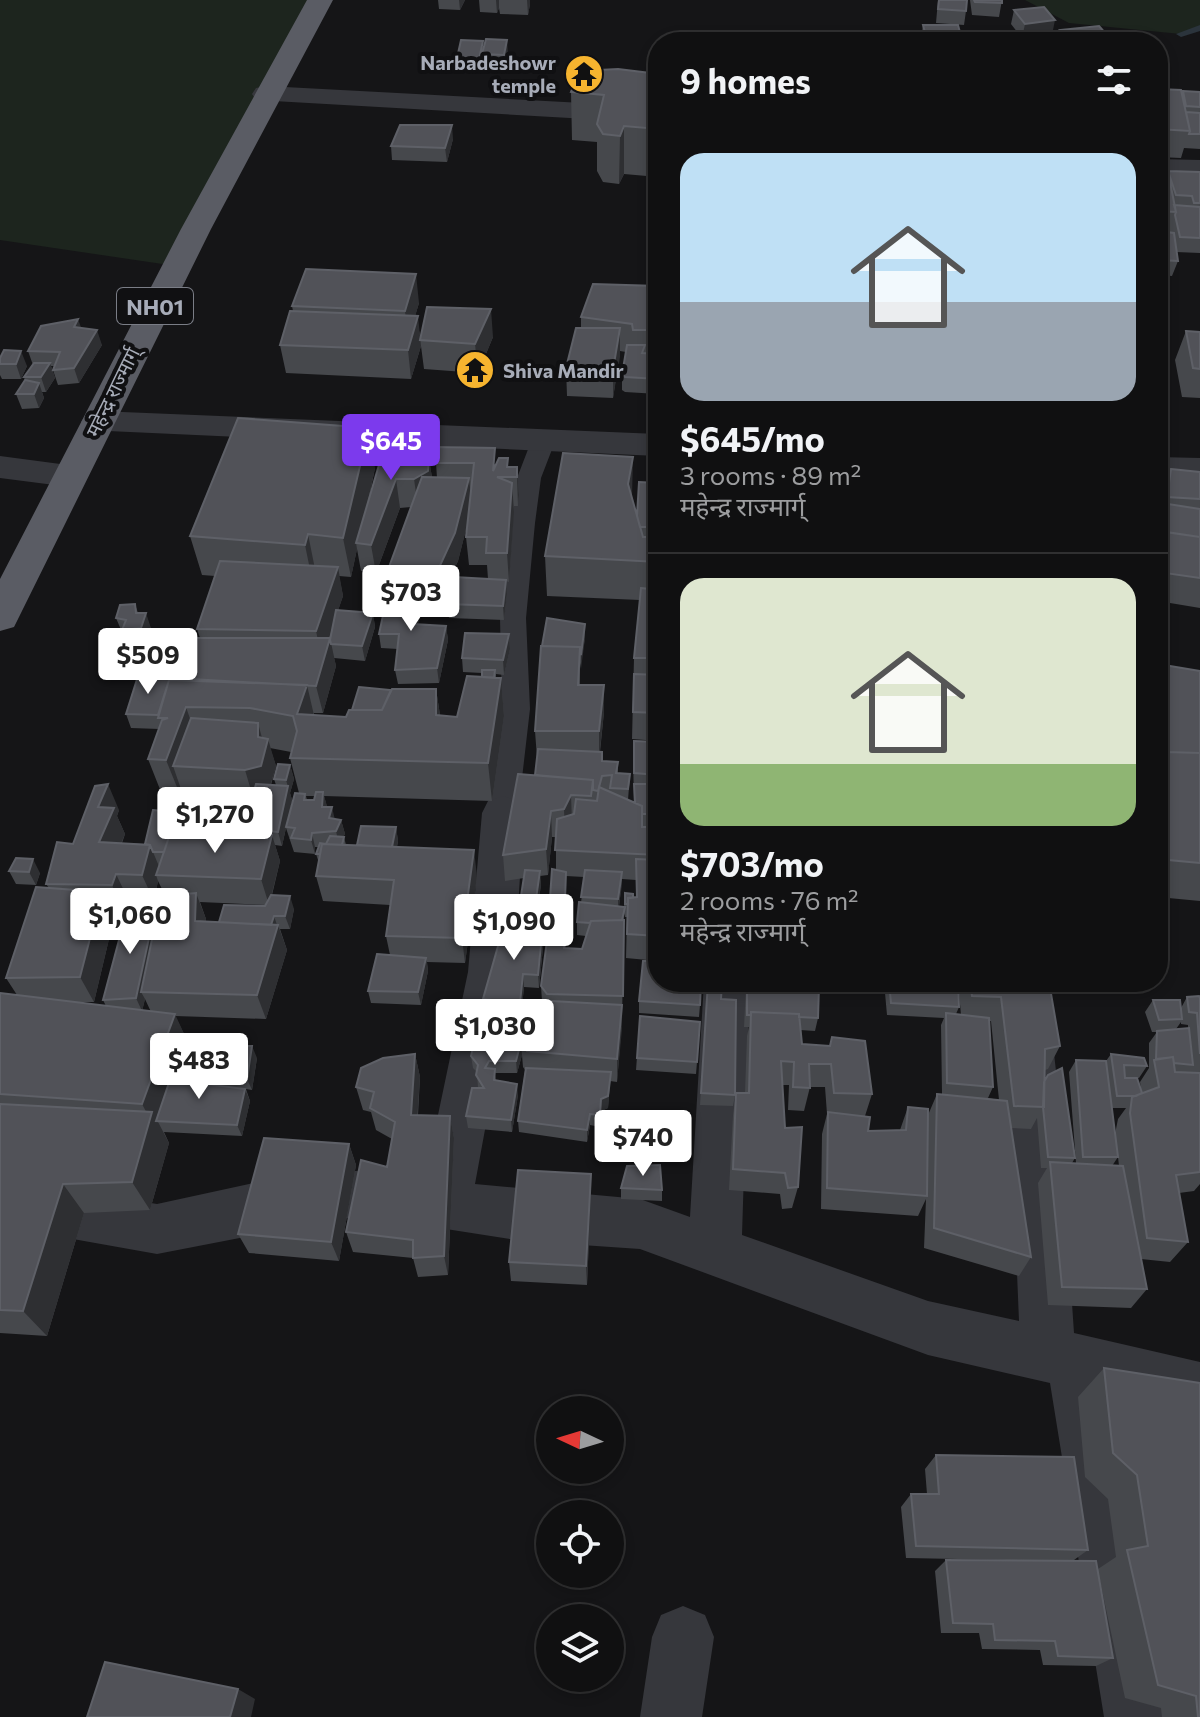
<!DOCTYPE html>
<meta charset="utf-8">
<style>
body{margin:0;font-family:Commissioner,"Noto Sans Devanagari",sans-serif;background:#1e1e1f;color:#f1f3f6;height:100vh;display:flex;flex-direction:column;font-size:30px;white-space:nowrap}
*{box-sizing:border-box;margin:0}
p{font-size:26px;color:#9c9d9f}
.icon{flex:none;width:44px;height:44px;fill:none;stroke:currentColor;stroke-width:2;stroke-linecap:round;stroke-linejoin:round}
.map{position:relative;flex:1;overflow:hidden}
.details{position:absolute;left:648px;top:32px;width:520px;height:960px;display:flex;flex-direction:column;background:#101011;border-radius:32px;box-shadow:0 4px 12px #0003,0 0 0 2px #303031}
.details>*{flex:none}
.needle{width:52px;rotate:274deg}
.buttons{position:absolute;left:536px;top:1396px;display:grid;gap:16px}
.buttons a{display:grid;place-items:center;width:88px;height:88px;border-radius:50%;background:#101011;box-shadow:0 4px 12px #0003,0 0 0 2px #303031;font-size:40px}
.price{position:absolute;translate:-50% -68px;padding:0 18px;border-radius:8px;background:#fff;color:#222;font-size:26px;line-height:52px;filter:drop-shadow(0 2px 4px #0008)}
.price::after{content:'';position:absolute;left:50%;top:48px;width:24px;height:18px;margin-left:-12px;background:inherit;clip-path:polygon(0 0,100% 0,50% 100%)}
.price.on{background:#7c3aed;color:#fff}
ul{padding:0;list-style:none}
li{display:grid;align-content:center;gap:16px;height:424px;padding:0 32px}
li+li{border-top:2px solid #303031}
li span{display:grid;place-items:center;height:248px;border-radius:24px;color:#555}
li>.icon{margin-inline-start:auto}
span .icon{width:144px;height:144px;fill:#fffc;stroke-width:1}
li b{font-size:34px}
h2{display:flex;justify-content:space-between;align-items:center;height:96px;padding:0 32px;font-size:34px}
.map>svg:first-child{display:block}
.green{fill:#1d251e}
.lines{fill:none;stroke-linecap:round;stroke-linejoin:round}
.stream{fill:#2b343c;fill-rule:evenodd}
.service{fill:#36373c;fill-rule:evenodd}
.minor{fill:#36373c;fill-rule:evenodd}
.trunk{fill:#5a5c64;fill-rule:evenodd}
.wall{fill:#46484c;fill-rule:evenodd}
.shaded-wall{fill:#2e2f32}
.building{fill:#515258;stroke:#5e6067;stroke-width:2}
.labels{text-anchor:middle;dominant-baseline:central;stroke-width:8;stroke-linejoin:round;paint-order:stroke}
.far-poi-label{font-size:20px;font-weight:bold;fill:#a7acb8;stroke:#101012;text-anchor:end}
.far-street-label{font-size:20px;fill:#a7acb8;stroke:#101012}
.shield{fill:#101012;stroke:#7a7d86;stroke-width:2}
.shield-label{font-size:22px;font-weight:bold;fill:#a7acb8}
</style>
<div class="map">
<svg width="1200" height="1717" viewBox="0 0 1200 1717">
<rect width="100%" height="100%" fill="#151517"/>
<path class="green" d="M0,0H320L176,266L0,240Z
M1025,0H1200V28L1181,34L1069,23Z"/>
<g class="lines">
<path class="stream" d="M1200,25V31L1181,37L1176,34Z"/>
<path class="service" d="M544,431L556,439L541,478L535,523L526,618L530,709L518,813L513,821L503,825L493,821L488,813L502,709L500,618L517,478L532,439Z"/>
<path class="minor" d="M266,86L658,107V123L256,100L252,94L256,88Z
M1158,159L1200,160V178L1158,177Z
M98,411L658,434V456L86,430L81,422L86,414Z
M0,456L83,467L88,475L83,483L70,487L0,478Z
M1158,457L1200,458V482L1158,479Z
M503,796L518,801L524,813L514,972L475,1184L640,1199L690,1217L704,982H750L742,1235L928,1301L1019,1321L1009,1080L1000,982H1046L1057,1080L1074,1333L1200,1362V1418L1108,1397L1166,1717H1104L1050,1383L928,1355L640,1249L523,1241L414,1224L322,1216L250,1236L157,1254L0,1226V1178L157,1204L322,1168L425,1177L468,972L482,813L488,801Z
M683,1606L705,1615L714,1637L702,1717H640L652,1637L661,1615Z"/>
<path class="trunk" d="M307,0H333L211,229L19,617L14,627L0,631V579L181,229Z"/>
</g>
<path class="wall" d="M438,0H465L460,10L439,9Z
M479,0H530V4L528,15L500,14L499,8L497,13L480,12Z
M938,0L966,11L964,25L936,23Z
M970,0H1002L999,17L972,15Z
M1014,10L1052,35L1022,38L1011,24Z
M923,25L962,40L961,42H922L921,39Z
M1060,30L1113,42H992L994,35L1019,42V39L1058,38Z
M484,47L508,54L505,69L483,68L482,62L480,73L458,72L457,58Z
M658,74V177L624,174L619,184L603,182L597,171V142L572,140L571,92Z
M1158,89L1182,95L1183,91L1200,92V149L1184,148L1181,158L1158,157Z
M453,139L447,162L392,160L391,146Z
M1158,161L1168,171L1200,172V253L1176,252L1178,261L1172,276L1158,275Z
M658,286V344L655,354L658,353V394L625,392L622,390V375L626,352L620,351L613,398L567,396L566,368L581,328V317Z
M419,303L415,316L421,338L493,337L478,373L424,369L421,346L411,379L286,373L280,345L293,311L292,306Z
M81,328L102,345L79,383L58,385L53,370L54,366H51L55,378L46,392H42L44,398L39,408L22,409L16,394L25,381L24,377L33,365L28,351Z
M1186,331L1200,332V398L1182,397L1175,360Z
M0,358L27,366L21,379H2L0,375Z
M386,441L429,457L432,478H437L436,463L496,464L508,458V467H517L519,495L518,506H514L509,582L506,581L507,594L504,620L449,618L447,604L488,579L487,565H469L466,537L468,521L458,561L441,598L419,597L421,609L418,624L446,626L448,640L439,683L398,684L395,670L398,649L381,648L379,634L393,592L389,567L411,507L400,508L376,573L361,571L357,549L351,577L339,576L343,596L338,610L373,613L375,627L365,661L334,658L336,666L323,713H314V715L346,717L352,710L391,690L436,689L440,715L457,717L482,677V673L463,672L462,658L509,634L510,649L504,675L496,674V678H501L504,716L492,801L324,796L327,807L335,819L341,820L345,834L343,837H344L346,845H357L396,827L398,841L397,847L477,876L465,963L427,962L428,971L421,1005L371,1003L368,991L390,955L386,936L390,905L323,901L316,876L319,863L316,854L319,847H315V854L294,852L286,828L282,846L275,845L280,861L272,895L294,909L290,929H280L287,950L266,1019L175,1016L186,1038L175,1068L202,1077L200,1083L212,1084L207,1073L257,1058L252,1090L246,1089L250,1101L242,1136L164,1132L169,1143L150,1210L84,1213L47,1336L0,1333V993L17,995L6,978L49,888L46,884L73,844L119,810L117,816L125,834L122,843L145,844L191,814L196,827L194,832H199L229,797L233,811L228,833L245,834L243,829L252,797L182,792L181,797H163L148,759L159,729L131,728L126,714L173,679L200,638L197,629L215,576L202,575L190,536L375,468L367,508ZM270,748L291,752L290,758L299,793L288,819L292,800L290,793L294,779L290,765L274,779L276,785H271L276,766ZM306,796H315L314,800H307ZM158,881L165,895L157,914L103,1000L106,1006L70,1002H94L114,918L111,910L124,911L128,899L154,901ZM200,902L266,905L265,906L219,922H206V919ZM145,999L151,1012L142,1011Z
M1171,469L1200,472V608L1158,601V531L1165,512L1161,511L1165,484Z
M656,489H658V741L632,739L634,658L640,600L547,596L545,556L632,498L637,516Z
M135,604L138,613L151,628L146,642L127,644L116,618Z
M585,638L580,669V685H604V712L600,752L602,761L618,762V773L630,774L628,800L634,803L633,755L658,742V961L626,958L627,917H625L624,913L622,1020L617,1082L610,1081L608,1108L601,1111L600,1127L590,1125L587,1142L519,1132L518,1121L525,1070L523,1067L522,1055L517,1073H495L496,1081L518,1095L512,1132L468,1128L466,1116L478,1088L477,1072L473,1068L471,1056L493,1019L530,1033L542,1001L541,986L556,870V837H552L548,875L540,876L541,885L537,912L526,915L525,924L544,937L539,988L524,987L521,1016L485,1012L483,999L508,925V920L521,896L524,878L505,881L503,855L535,775L537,758L535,731ZM566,876L584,877L581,903L577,922V935L586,936L582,949L566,948ZM622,879L636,880V897L633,898L625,893L624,907H619Z
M1158,664L1200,671V901L1158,897Z
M9,871L40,873L36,885L16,884Z
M708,982H722L721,999L735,1095L733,1106L700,1105Z
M745,982H832L829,992L818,991V1018L815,1031L800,1030L802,1044L872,1094L865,1116L868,1131L900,1130L908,1107L928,1115L937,1094H942L941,1025L944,1018L887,1015L884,982H958L959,1007L956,1014L961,1015L958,982H1049L1060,1046L1048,1069L1045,1070L1044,1081L1075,1158L1072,1163H1076L1069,1072L1076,1060L1106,1061L1111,1054L1147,1066L1139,1078L1125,1077L1141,1089L1140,1082L1149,1068V1043L1157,1032H1152L1145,1012L1153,1000L1181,1008L1187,997L1200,998V1184L1194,1191L1179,1193L1188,1242L1170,1262L1141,1259L1147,1289L1131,1308L1048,1305L1038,1183L1047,1168H1041L1037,1118L1031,1129L1011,1128L1031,1257L1019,1276L924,1248L926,1199L918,1216L821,1209L822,1134L827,1114L825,1087H810L804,1111L788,1110L789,1085H782L785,1128L798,1187L792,1208L782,1209L780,1194L729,1190L733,1115L736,1093H745L747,1036L749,1027H744L746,988H745ZM989,1021H991L999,1100L988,1098L993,1087ZM1181,1022V1024L1188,1025V1028L1176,1029ZM1112,1108H1126L1118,1119L1115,1134ZM1117,1148L1119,1166H1112L1118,1157Z
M639,1001L700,1005L699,1017L639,1013Z
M640,1016L697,1062L696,1074L636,1070Z
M415,1054L420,1077L418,1115L450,1116L454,1138L448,1275L418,1277L413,1258L353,1252L346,1232L387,1167L392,1139L376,1130L371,1112L363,1110L356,1087Z
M349,1144L356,1165L339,1261L249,1253L238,1234Z
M591,1174V1194L587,1285L511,1281L509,1262Z
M621,1188L662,1190V1201L621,1199Z
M1104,1368L1200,1383V1717H1162L1161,1708L1125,1698L1099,1576L1113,1658L1096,1666L1043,1665L1040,1650L982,1649L979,1633H941L935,1571L946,1560H1008L906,1558L901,1507L911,1494H927L925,1469L936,1455L1088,1550L1074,1560L1098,1569L1116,1557L1108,1499L1085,1477L1078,1397Z"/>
<path class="shaded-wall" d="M459,0H465L460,10Z
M496,0H499V8L497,13Z
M527,0H530V4L528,15Z
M1055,20L1052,35L1022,38L1025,24Z
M507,40L508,54L505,69L504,55Z
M483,41L484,54H482V62L480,73L479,59Z
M452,125L453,139L447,162L445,148Z
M624,126V174L619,184L620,136Z
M416,274L419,303L408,340L405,311Z
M491,309L493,337L478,373L475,344Z
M418,316L421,346L411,379L408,350Z
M78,319L83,333L74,327Z
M658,319V344L653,359L654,330Z
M620,328V357L613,398V370Z
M97,330L102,345L79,383L74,368Z
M21,351L27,366L21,379L16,364Z
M50,363L55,378L46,392L41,377Z
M39,383L44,398L39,408L34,394Z
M369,428L375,468L359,543H356L357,549L351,577L343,538Z
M429,457L433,486L418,507L414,479Z
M633,457L632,497L628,484Z
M517,467L519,495L518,506L517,477Z
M469,478L472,506L458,561L441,598L438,570Z
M396,479L400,508L376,573L371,545Z
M512,483L514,512L509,582L507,553Z
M308,534L316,574L313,584L305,545Z
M338,567L343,596L322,659L316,631Z
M506,580L507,594L504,620L503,606Z
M419,594L421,609L415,639L413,624Z
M146,613L151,628L146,642L141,628Z
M373,613L375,627L365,661L362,646Z
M585,624V638L581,669V655Z
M446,626L448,640L439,683L437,668Z
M509,634L510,649L504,675L503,660Z
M330,638L336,666L323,713L316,686Z
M501,678L504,716L492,801L488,763Z
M307,685L316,724L297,714Z
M604,685V712L599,758V731Z
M436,689L442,728L436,715Z
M186,707L199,745L173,766L182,792L181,797L166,760Z
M258,723L265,749L268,739L276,766L268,793L253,797L245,770Z
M290,765L294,779L290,793L292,800L282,846L278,832L288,787L286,780Z
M108,784L119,810L117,816L125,834L111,868L99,842L98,807Z
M323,792L327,806L325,820L322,807Z
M571,795L572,822L565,835L564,809Z
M229,797L233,811L224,853L219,839Z
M332,807L335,820L329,818Z
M551,811L552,837L548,875L546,849Z
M191,814L196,827L190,842L172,832Z
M341,820L345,834L339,845L336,831Z
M396,827L398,841L393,866L391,853Z
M312,833L315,847V854L311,840Z
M272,835L280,861L269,905L261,879Z
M150,845L161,871L156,875L158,881L154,901L142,875Z
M474,850L477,876L465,963L462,938Z
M33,859L40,873L36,885L29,872Z
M540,871L541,885L537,912L526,915L524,932L523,919L525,901Z
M566,872L565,934V931L566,956L564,948Z
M622,872V885L618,912V899Z
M116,874L128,899L124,911L112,885Z
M102,892L114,918L94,1002L80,977Z
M196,893L206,919L205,946L195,921Z
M290,896L294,909L290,929L285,916Z
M155,910L161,923L141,992L145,999L142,1011L136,998Z
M274,916L278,928V925L287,950L266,1019L257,995L269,929Z
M543,924L544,937L539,988L538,975Z
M426,958L428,971L421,1005L418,992Z
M523,974L524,987L521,1016L520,1003Z
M622,1005V1029L617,1082V1059Z
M175,1014L186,1038L157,1120L169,1143L150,1210L132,1182L150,1119L142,1104Z
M527,1019L528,1031L524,1047L521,1044L522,1055L517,1073L516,1061Z
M252,1046L257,1058L252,1090L247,1079Z
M415,1054L420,1077L416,1137L411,1115Z
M196,1065L202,1077L196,1094L190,1082Z
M611,1072L608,1108L601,1111L600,1127L601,1099Z
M517,1084L518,1095L512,1132L511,1120Z
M245,1089L250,1101L242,1136L237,1125Z
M590,1114V1125L587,1142V1130Z
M450,1116L454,1138L448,1275L444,1256Z
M349,1144L356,1165L339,1261L331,1242Z
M591,1174V1194L587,1285L586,1266Z
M63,1184L84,1213L47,1336L23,1311Z
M238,1689L255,1699L251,1717H230Z"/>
<path class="building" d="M939,0H967L966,11L938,9Z
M974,0H1002V3L975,2Z
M1044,7L1055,20L1025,24L1014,10Z
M923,25H958L962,40H927Z
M1099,26L1113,42H1070L1060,30Z
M1015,34L1019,42H997L994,35Z
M1055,35L1061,42H1022L1019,39Z
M486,39L507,40L504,55L482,54Z
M461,40L483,41L479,59L457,58Z
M618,69L658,74V129L624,126L620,136L603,134L597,124L604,95L571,92L580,71Z
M1158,89L1181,90L1190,131L1158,129Z
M1183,91L1200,92V107L1186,106Z
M1186,112L1200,113V134H1189L1190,131Z
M400,125H452L445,148L391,146Z
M1158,161L1166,162L1176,212L1158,211Z
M1168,171L1200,172V203H1194L1192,196L1176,195Z
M1174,205L1200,207V238L1180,237L1175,215L1176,212Z
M1158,231L1174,233L1178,261L1158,260Z
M306,269L416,274L405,311L292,306Z
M593,284L658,286V319L654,330H633L632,324L581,317Z
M427,307L491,309L475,344L420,340Z
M290,311L418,316L408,350L280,345Z
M78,319L74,327L97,330L74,368L53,370L60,352L28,351L41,326Z
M576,328H620L613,370L566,368Z
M1186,331L1200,332V369L1193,368Z
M627,345H645L642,353L657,354L658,353V379L625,377L622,375Z
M4,350L21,351L16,364H0V358Z
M34,363H50L41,377H24Z
M25,380L39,383L34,394H16Z
M238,418L369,428L343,538L308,534L305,545L190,536Z
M386,441L424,446L429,457L428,471L414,479H396L371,545L356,543Z
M437,447L495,448L493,471L499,458H508L507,467H517V477H497L512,483L507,553H486L487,537H466L474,463H436Z
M563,453L633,457L628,484L643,537H658V562L545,556Z
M1171,469L1200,472V499L1167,497Z
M422,477L469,478L455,533L438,570L389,567Z
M639,482L656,483V489H658V527H640L637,516Z
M1168,504L1200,509V537L1160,531Z
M1158,531L1200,537V578L1158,572Z
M220,561L338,567L316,631L197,629Z
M454,577L506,580L503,606L447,604Z
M641,588L658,590V658H634Z
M388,592L419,594L413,624L446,626L437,668L395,670L399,634H379Z
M135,604L136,613H146L141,628L122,630L126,620L116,618L120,605Z
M336,610L373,613L362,646L331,644L330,640Z
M547,618L585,624L581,655L580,647L542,646Z
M465,633L509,634L503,660L462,658Z
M187,638H330L316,686L173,678Z
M541,646L580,647L578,685H604L599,731H535Z
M1158,664L1200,671V753L1167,752L1166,753L1158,720Z
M482,670H495L494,678L482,677Z
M634,674L658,675V713L633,712Z
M138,676L173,679L174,680H169L158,715L126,714Z
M467,676L501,678L488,763L290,758L297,731L293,716L250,708L186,707L166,760L148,759L162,720L168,718H158L169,680L307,685L297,714L346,717L349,710H382L392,689H436V715L457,717Z
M359,687L391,690L382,710H352Z
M191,718L258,723V737L268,739L261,766L245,770L173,766Z
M634,741L658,742V775L634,773Z
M538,749L602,752V761L618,762L616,773L630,774L628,789L610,788L612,775L602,776L598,791L593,790V780L535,775Z
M1167,752L1200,753V863L1158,859V772Z
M278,764L290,765L286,780L274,779Z
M518,774L593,780L591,796L571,795L564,809L551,811L546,849L503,855Z
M108,784L98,807L114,808L99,842L150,845L142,875L116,874L112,885L46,884L57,842L73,844L95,786Z
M256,784L288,786L278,832L243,829Z
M634,784H658V814H642V806L635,803Z
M599,787L642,806V827H658V855L555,850L557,819L574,814L576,799L597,801Z
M316,792H323L322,807H332L329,818L341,820L336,831L312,833L311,840L291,838L295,828L286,827L295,793L305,794L304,800H314Z
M209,796L229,797L220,833L199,832Z
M153,810L191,814L185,828L171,831L164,852H153L150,845L145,844Z
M361,826L396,827L392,847L357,845Z
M171,831L272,835L261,879L156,875Z
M330,836L344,837L342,845L322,844L320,854H316L320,843L326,844Z
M322,844L474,850L462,938L386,936L394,880L316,876Z
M16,858L33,859L29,872L9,871Z
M636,859L658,860V936L627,934L628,898L637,897Z
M552,869L566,872L564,927L548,928Z
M525,870L540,871L536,899L525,901L523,919L508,920L511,897L521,896Z
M585,870L622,872L618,899L581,897Z
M36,887L102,892L80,977L6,978Z
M196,893L195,921L278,925L257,995L141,992L161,896Z
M625,893L633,894V898H628V904H625Z
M271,895L290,896L285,916H274L271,925L219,922L224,905L265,906Z
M579,902L625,907L622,920L591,921L590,923L577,922Z
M127,910H155L136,998L103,1000Z
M624,920L623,996L547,994L541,986L548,933L565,931L564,948L582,949L591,921Z
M543,924L538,975L523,974L520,1003L483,999L504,925Z
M377,954L426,958L418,992L368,991Z
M643,961H658V982H701L700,1005L639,1001Z
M708,982H722L721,999L736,1000L735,1095L701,1093Z
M889,982H958L959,1007L891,1003Z
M970,982H1049L1060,1046L1045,1049L1044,1107L1014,1106L1001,997L972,996Z
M747,984L819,986L818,1018L799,1017V1014L751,1012V1015H747Z
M0,993L175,1014L142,1104L0,1094Z
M1199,996L1200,998V1054L1197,1013L1189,1012L1187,997Z
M533,1000L622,1005L617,1059L527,1051L521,1044L523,1032L530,1033Z
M1153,1000H1180L1182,1019L1159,1020Z
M482,1010L493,1019H527L516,1061H489L485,1068L495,1069L494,1080L517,1084L511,1120L466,1116L472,1088H484L476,1075L478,1065L471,1056Z
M751,1012L799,1014L802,1044L830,1046L832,1037L865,1041L872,1094L834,1093L831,1064H809L810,1088L793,1087L794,1062L781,1061L785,1128L802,1127L798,1187L788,1188L785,1173L733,1169L736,1093H749Z
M946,1013L989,1018L993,1087L947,1083Z
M640,1016L700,1022L697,1062L637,1058Z
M1189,1028L1193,1065L1174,1063L1173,1057L1156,1059L1157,1031Z
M213,1046H252L247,1079L207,1073Z
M415,1054L411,1115L450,1116L444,1256L413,1258V1240L346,1232L361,1160L387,1167L395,1122L370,1108L374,1092L356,1087L361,1068L383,1058Z
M1111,1054L1144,1058L1147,1066L1124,1065L1125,1078H1137L1142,1093L1136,1096H1117Z
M1173,1057L1175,1072L1200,1073V1172L1176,1175L1188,1242L1147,1238L1130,1113L1132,1097L1159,1087L1154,1060Z
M1076,1060L1106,1061L1118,1157H1083Z
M196,1065L190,1082L245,1089L237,1125L156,1121L174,1068Z
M526,1068L611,1072L608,1096L601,1099L600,1115L590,1114L587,1130L518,1121Z
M1062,1068L1075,1158L1048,1157L1043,1107L1044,1082L1048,1075Z
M937,1094L1007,1101L1031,1257L934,1228Z
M0,1104L152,1112L132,1182L63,1184L23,1311L0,1310Z
M908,1107L928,1109L927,1196L827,1188L828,1112L870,1117L868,1131L906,1130Z
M264,1138L349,1144L331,1242L238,1234Z
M1050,1162L1123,1166L1147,1289L1062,1287Z
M660,1165L662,1190L621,1188L627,1166Z
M518,1170L591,1174L586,1266L509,1262Z
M1104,1368L1200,1383V1717H1198L1196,1696L1158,1685L1127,1550L1148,1546L1137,1475L1113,1453Z
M936,1455L1074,1457L1088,1550L916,1546L911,1494H939Z
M946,1560L1096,1561L1113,1658L1058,1656L1055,1641L995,1640L993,1624L953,1623Z
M105,1662L238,1689L230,1717H87Z"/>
<defs>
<symbol id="temple-disc" viewBox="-11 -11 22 22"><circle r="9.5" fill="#f6b42f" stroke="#101012"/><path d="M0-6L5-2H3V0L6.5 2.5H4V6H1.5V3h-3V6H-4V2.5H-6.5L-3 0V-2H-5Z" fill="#111"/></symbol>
</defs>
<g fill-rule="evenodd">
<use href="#temple-disc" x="562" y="52" width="44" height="44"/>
<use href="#temple-disc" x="453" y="348" width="44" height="44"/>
</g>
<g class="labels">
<g class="far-poi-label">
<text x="556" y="62">Narbadeshowr<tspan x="556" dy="23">temple</tspan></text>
<text x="503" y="370" text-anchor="start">Shiva Mandir</text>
</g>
<g class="far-street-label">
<text transform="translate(112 392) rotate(-64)">महेन्द्र राज्मार्ग्</text>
</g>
<rect class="shield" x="117" y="288" width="76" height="36" rx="6"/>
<g class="shield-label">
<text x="155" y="306">NH01</text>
</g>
</g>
</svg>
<div class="buttons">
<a><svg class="needle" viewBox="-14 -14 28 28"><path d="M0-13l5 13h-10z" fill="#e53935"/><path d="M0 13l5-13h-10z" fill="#9c9d9f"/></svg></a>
<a><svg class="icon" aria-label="locate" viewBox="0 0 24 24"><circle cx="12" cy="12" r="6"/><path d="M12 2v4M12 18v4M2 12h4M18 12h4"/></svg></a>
<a><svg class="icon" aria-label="layers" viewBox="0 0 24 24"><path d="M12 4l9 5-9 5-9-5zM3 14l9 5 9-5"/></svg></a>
</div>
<b class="price on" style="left:391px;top:482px">$645</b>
<b class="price" style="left:411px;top:633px">$703</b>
<b class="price" style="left:148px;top:696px">$509</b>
<b class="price" style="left:215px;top:855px">$1,270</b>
<b class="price" style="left:130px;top:956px">$1,060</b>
<b class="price" style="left:514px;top:962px">$1,090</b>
<b class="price" style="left:495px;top:1067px">$1,030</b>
<b class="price" style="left:199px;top:1101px">$483</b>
<b class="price" style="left:643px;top:1178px">$740</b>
<section class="details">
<h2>9 homes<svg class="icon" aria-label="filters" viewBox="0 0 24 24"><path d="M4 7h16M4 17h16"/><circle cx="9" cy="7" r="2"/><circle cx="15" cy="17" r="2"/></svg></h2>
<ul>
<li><span style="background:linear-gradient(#bfe0f5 60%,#9aa5b1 0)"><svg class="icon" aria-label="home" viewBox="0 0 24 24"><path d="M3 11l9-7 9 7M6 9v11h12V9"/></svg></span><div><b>$645/mo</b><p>3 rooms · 89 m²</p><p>महेन्द्र राज्मार्ग्</p></div></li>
<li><span style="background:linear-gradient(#dfe7d0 75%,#8fb573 0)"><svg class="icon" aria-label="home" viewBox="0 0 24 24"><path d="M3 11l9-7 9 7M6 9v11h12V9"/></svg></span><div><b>$703/mo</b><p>2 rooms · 76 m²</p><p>महेन्द्र राज्मार्ग्</p></div></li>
</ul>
</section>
</div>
